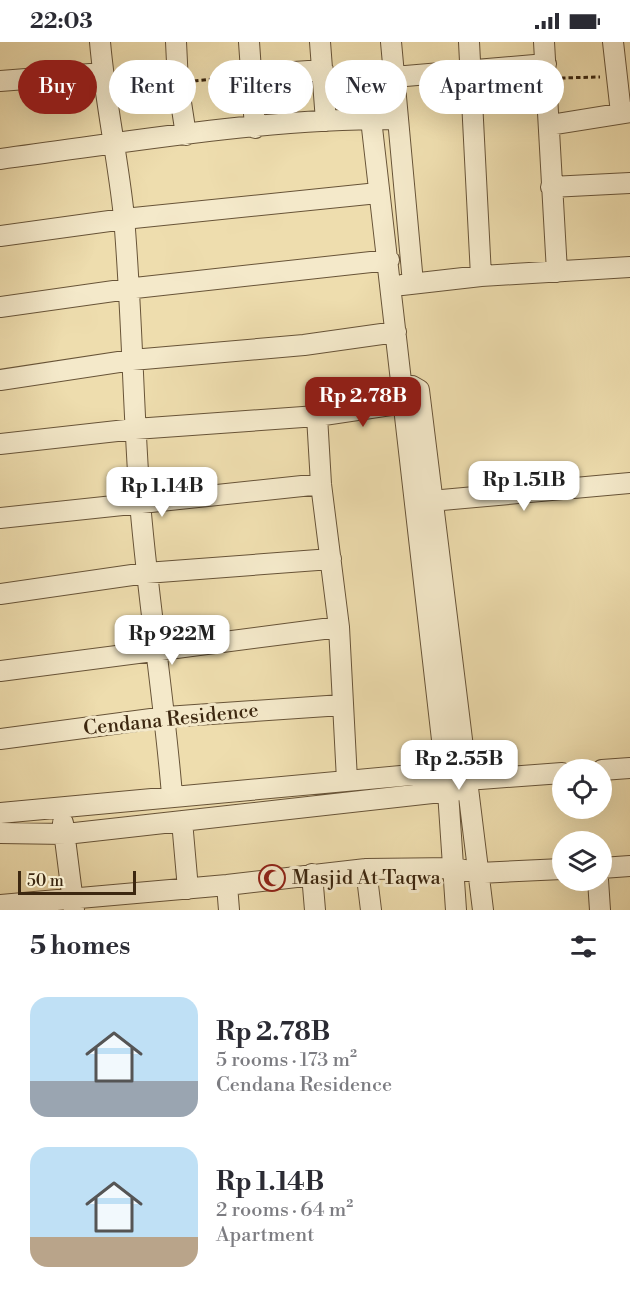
<!DOCTYPE html>
<meta charset="utf-8">
<style>
body{margin:0;font-family:"Libre Bodoni",serif;background:#f2f2f3;color:#2b2b33;height:100vh;display:flex;flex-direction:column;font-size:22px;white-space:nowrap}
*{box-sizing:border-box;margin:0}
p{font-size:20px;color:#7c7c81}
.icon{flex:none;width:33px;height:33px;fill:none;stroke:currentColor;stroke-width:2;stroke-linecap:round;stroke-linejoin:round}
.map{position:relative;height:868px;overflow:hidden}
.details{display:flex;flex-direction:column;background:#fff;flex:1}
.details>*{flex:none}
.hud{position:absolute;left:18px;top:18px;width:594px;height:54px;display:flex;gap:12px}
.controls{position:absolute;left:552px;top:717px;display:grid;gap:12px}
.controls a{display:grid;place-items:center;width:60px;height:60px;border-radius:50%;background:#fff;box-shadow:0 6px 24px #0002;font-size:30px}
.scale{position:absolute;left:18px;bottom:15px;width:118px;box-sizing:border-box;padding-left:6px;border:3px solid #3c2710;border-top:0;font-size:16px;line-height:21px;white-space:nowrap;color:#3c2710;-webkit-text-stroke:4px #f4e9ca;paint-order:stroke}
.price{position:absolute;translate:-50% -51px;padding:0 14px;border-radius:12px;background:#fff;color:#222;font-size:20px;line-height:39px;filter:drop-shadow(0 2px 3px #0008)}
.price::after{content:'';position:absolute;left:50%;top:36px;width:18px;height:14px;margin-left:-9px;background:inherit;clip-path:polygon(0 0,100% 0,50% 100%)}
.price.on{background:#8f2418;color:#fff}
ul{padding:0;list-style:none}
li{display:flex;align-items:center;gap:18px;height:150px;padding:0 30px}
li span{display:grid;place-items:center;flex:none;width:168px;height:120px;border-radius:18px;color:#555}
li>.icon{margin-inline-start:auto}
span .icon{width:72px;height:72px;fill:#fffc;stroke-width:1}
li b{font-size:26px}
h2{display:flex;justify-content:space-between;align-items:center;height:72px;padding:0 30px;font-size:26px}
.tag{padding:0 21px;border-radius:27px;background:#fff;box-shadow:0 6px 24px #0002;font-size:21px;line-height:54px}
.tag.on{background:#8f2418;color:#fff}
.status{display:flex;justify-content:space-between;align-items:center;height:42px;padding:0 30px;background:#fff;direction:ltr}
.status svg{height:16px;fill:currentColor}
.map>svg:first-child{display:block}
.lines{fill:none;stroke-linecap:round;stroke-linejoin:round}
.minor-casing{stroke:#685438;stroke-width:22}
.path{stroke:#3c2710;stroke-width:3;stroke-dasharray:4.5 3;stroke-linecap:butt}
.minor{stroke:#f4e9ca;stroke-width:20}
.labels{text-anchor:middle;dominant-baseline:central;stroke-width:6;stroke-linejoin:round;paint-order:stroke}
.street-label{font-size:20px;fill:#3c2710;stroke:#f4e9ca}
.poi-label{font-size:20px;fill:#3c2710;stroke:#f4e9ca;text-anchor:start}
</style>
<div class="status"><b>22:03</b><svg viewBox="0 0 49 12"><path d="M0 12V9h3v3zM5 12V6h3v6zM10 12V3h3v9zM15 12V0h3v12zM26 1h20v11H26zM47 4h2v5h-2z"/></svg></div>
<div class="map">
<svg width="630" height="868" viewBox="0 0 630 868">
<rect width="100%" height="100%" fill="#eeddae"/>
<filter id="stains"><feTurbulence type="fractalNoise" baseFrequency=".00333" numOctaves="4"/><feColorMatrix values="0 0 0 0 .2 0 0 0 0 .09 0 0 0 0 .02 0 0 0 .5 -.17"/></filter>
<radialGradient id="worn" r=".72"><stop offset=".6" stop-color="#630" stop-opacity="0"/><stop offset="1" stop-color="#630" stop-opacity=".3"/></radialGradient>
<g class="lines">
<defs>
<path id="minor" d="M100,0C105,59 118,116 124,175C132,270 133,365 140,460C148,558 164,655 172,753
M176,0L178,41L186,93
M249,0L255,86
M320,0L326,79
M391,0L413,241
M469,0L481,234
M544,0L557,230
M613,0L621,71
M252,33L323,28
M394,35L546,22
M0,39L103,31
M371,77L448,750L456,868
M550,83L630,70
M0,117C131,100 265,76 398,77
M551,145L630,141
M0,194L124,177L378,151
M402,243L481,234L630,225
M0,265L135,246L389,218
M0,338L132,318L304,303L396,290
M402,344H412L419,348L483,868
M317,374L321,442L339,585L347,738
M0,402L135,387L317,374L404,361
M420,460L630,441
M0,476L321,442
M0,552L146,531L331,517
M0,629L339,585
M0,697L166,675L342,663
M602,728L630,726
M0,771L444,730L465,731L480,737L562,731
M182,779L188,847
M63,781L74,868
M0,791L66,792L459,748
M602,826L630,824
M366,827L371,868
M312,832L315,868
M598,838L600,868
M227,843L229,868
M0,863L227,843L366,827L455,826L479,831L562,827"/>
</defs>
<use href="#minor" class="minor-casing"/>
<path class="path" d="M339,28L364,26
M120,33L161,39
M561,36L600,35
M194,39L235,35"/>
<use href="#minor" class="minor"/>
</g>
<defs>
<symbol id="mosque-ring" viewBox="-11 -11 22 22"><circle r="9.5" fill="#f4e9ca" stroke="#8f2418" stroke-width="1.5"/><path d="M3.5-4.9A6 6 0 1 0 3.5 4.9A5 5 0 1 1 3.5-4.9Z" fill="#8f2418"/></symbol>
</defs>
<g fill-rule="evenodd">
<use href="#mosque-ring" x="257" y="821" width="30" height="30"/>
</g>
<g class="labels">
<g class="street-label">
<text transform="translate(171 678) rotate(-6)">Cendana Residence</text>
</g>
<g class="poi-label">
<text x="292" y="836">Masjid At Taqwa</text>
</g>
</g>
<rect width="100%" height="100%" filter="url(#stains)"/>
<rect width="100%" height="100%" fill="url(#worn)"/>
</svg>
<div class="controls">
<a><svg class="icon" aria-label="locate" viewBox="0 0 24 24"><circle cx="12" cy="12" r="6"/><path d="M12 2v4M12 18v4M2 12h4M18 12h4"/></svg></a>
<a><svg class="icon" aria-label="layers" viewBox="0 0 24 24"><path d="M12 4l9 5-9 5-9-5zM3 14l9 5 9-5"/></svg></a>
</div>
<div class="scale">50 m</div>
<b class="price on" style="left:363px;top:386px">Rp 2.78B</b>
<b class="price" style="left:524px;top:470px">Rp 1.51B</b>
<b class="price" style="left:162px;top:476px">Rp 1.14B</b>
<b class="price" style="left:172px;top:624px">Rp 922M</b>
<b class="price" style="left:459px;top:749px">Rp 2.55B</b>
<div class="hud">
<a class="tag on">Buy</a>
<a class="tag">Rent</a>
<a class="tag">Filters</a>
<a class="tag">New</a>
<a class="tag">Apartment</a>
</div>
</div>
<section class="details">
<h2>5 homes<svg class="icon" aria-label="filters" viewBox="0 0 24 24"><path d="M4 7h16M4 17h16"/><circle cx="9" cy="7" r="2"/><circle cx="15" cy="17" r="2"/></svg></h2>
<ul>
<li><span style="background:linear-gradient(#bfe0f5 70%,#9aa5b1 0)"><svg class="icon" aria-label="home" viewBox="0 0 24 24"><path d="M3 11l9-7 9 7M6 9v11h12V9"/></svg></span><div><b>Rp 2.78B</b><p>5 rooms · 173 m²</p><p>Cendana Residence</p></div></li>
<li><span style="background:linear-gradient(#bfe0f5 75%,#b9a48a 0)"><svg class="icon" aria-label="home" viewBox="0 0 24 24"><path d="M3 11l9-7 9 7M6 9v11h12V9"/></svg></span><div><b>Rp 1.14B</b><p>2 rooms · 64 m²</p><p>Apartment</p></div></li>
</ul>
</section>
